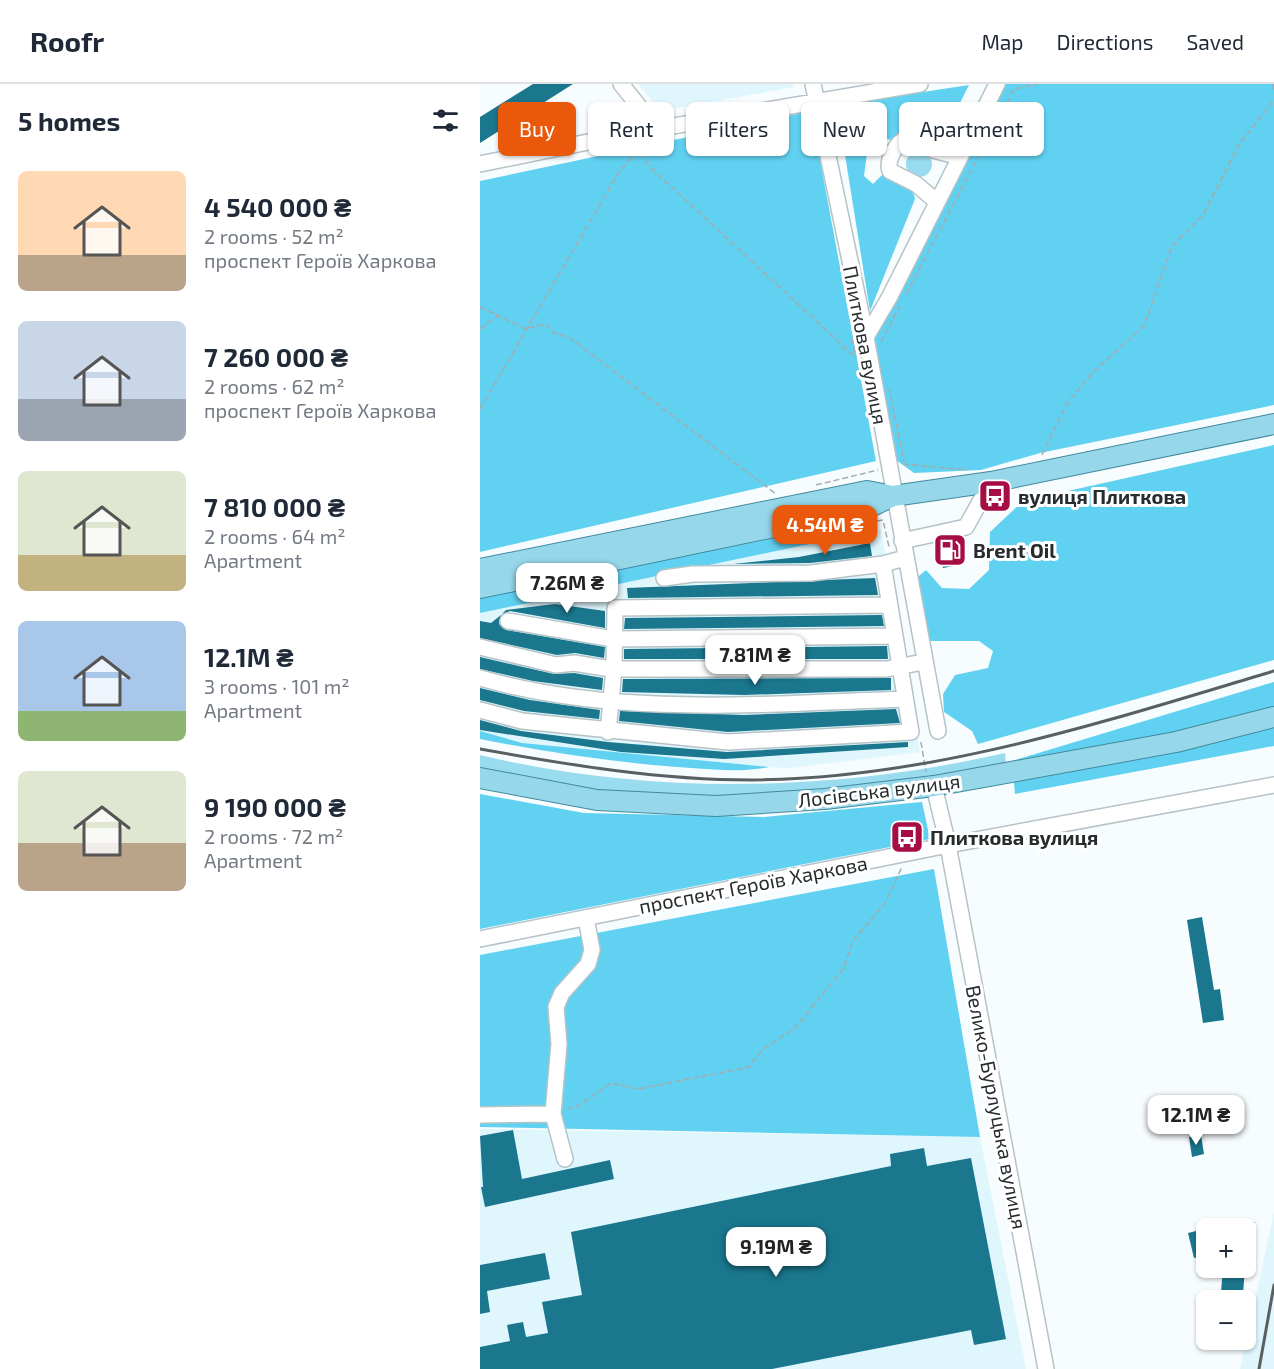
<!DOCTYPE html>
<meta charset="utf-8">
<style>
body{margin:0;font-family:"Exo 2",sans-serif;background:#f6f6f7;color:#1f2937;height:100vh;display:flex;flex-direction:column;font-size:22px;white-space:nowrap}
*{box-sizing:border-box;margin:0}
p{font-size:20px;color:#747a83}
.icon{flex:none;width:33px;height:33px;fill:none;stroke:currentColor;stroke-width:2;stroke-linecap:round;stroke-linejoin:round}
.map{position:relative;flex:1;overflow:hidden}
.side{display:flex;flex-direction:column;background:#fff;width:480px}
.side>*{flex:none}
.guide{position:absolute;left:18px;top:18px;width:570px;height:54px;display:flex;gap:12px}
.tools{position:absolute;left:716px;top:1134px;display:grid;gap:12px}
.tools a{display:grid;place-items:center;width:60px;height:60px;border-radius:9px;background:#fff;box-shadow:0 2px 4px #0004;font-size:30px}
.price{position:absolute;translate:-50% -51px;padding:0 14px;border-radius:12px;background:#fff;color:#222;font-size:20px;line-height:39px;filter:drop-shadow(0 2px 3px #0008)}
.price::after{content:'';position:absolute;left:50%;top:36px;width:18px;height:14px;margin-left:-9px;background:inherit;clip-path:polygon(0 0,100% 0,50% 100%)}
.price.active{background:#ea580c;color:#fff}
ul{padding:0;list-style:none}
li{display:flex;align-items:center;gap:18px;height:150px;padding:0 18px}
li span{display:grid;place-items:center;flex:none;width:168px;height:120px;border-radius:9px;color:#555}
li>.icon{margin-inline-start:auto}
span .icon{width:72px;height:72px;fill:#fffc;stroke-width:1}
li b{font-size:26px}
h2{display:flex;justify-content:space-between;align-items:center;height:72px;padding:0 18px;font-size:26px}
.chip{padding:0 21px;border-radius:9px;background:#fff;box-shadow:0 2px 4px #0004;font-size:21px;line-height:54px}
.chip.active{background:#ea580c;color:#fff}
header{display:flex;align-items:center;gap:36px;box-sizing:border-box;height:84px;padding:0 30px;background:#fff;border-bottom:2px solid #e0e1e3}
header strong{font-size:28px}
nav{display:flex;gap:33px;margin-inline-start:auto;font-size:21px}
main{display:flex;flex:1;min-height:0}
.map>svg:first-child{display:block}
.built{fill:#dff6fd}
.green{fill:#99dbef}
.forest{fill:#61d1f1}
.building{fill:#1a778e}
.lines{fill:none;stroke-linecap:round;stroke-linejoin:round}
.minor-casing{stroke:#b5c3c7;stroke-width:18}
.major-casing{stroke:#428a9f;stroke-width:22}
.path{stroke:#a6abad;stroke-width:1.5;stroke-dasharray:6 3;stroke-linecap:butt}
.minor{stroke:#fff;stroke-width:15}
.major{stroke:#96d7ea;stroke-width:20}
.rail{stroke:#5a5f61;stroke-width:3}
.labels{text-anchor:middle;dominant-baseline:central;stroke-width:6;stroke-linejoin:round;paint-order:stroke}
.street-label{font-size:20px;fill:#272c2e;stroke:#fff}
.poi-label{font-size:20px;font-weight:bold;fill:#272c2e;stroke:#fff;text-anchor:start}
</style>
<header>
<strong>Roofr</strong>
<nav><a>Map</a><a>Directions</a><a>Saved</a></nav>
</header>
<main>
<section class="side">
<h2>5 homes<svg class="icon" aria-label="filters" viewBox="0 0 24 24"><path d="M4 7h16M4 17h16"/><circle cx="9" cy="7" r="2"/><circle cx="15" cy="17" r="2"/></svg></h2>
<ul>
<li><span style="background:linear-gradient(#ffd9b3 70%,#b9a48a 0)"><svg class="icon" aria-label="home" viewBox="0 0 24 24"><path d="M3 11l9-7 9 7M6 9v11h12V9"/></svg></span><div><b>4 540 000 ₴</b><p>2 rooms · 52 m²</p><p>проспект Героїв Харкова</p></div></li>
<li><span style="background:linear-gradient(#c9d6e8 65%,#9aa5b1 0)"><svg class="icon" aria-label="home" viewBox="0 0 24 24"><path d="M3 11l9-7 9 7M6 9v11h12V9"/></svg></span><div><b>7 260 000 ₴</b><p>2 rooms · 62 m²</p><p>проспект Героїв Харкова</p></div></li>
<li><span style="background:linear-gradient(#dfe7d0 70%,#c2b280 0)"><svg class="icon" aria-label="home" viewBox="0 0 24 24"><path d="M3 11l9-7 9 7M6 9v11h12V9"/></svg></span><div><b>7 810 000 ₴</b><p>2 rooms · 64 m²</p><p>Apartment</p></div></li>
<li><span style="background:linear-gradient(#a9c7e8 75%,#8fb573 0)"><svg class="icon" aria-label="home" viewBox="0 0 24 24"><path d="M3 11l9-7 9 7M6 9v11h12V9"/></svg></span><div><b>12.1M ₴</b><p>3 rooms · 101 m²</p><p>Apartment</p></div></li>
<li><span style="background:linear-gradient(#dfe7d0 60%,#b9a48a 0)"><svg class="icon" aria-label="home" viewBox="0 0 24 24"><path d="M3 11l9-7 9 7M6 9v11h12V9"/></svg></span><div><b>9 190 000 ₴</b><p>2 rooms · 72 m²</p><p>Apartment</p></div></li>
</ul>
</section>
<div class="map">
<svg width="794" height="1285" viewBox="0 0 794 1285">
<rect width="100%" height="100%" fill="#f7fcfe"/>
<path class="built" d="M158,0H313L314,3L181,27Z
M401,445L440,668L311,684L195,680L0,653V529Z
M0,1045L500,1053L546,1285H0Z
M794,1128V1285H760Z"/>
<path class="green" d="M426 80a13 13 0 1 1 26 0a13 13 0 1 1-26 0Z
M525,669L526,683L469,696L217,721L0,694V671C171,712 354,708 525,669Z"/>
<path class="forest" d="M523,0H794V321L560,369L501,386L434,389L416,376L394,256Z
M489,1L460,59H448L421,47L410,56L398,52L388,62L384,92L393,100L403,90C416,96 433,100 435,115L390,227L357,21Z
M331,27L396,377L0,468V97Z
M794,361V576L498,660L492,647L464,628L463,610L475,591L508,584L513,567L499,557H451L444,550L433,497L446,486L462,504L489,505L509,486L510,448L543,417Z
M359,441L363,453L0,529V513Z
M794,598V662L535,710L532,677Z
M0,647L42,659L289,683C258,689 229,685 197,683C130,678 66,668 0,655Z
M0,710L104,729L284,733L442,718L450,755L0,845Z
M454,785L500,1053L0,1043V871Z"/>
<path class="building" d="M53,0H93L0,59V33Z
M435,38L454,48L451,54L431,45Z
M478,455L484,480L463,484L458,459Z
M390,459L392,472L330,479L253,480L319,473Z
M395,494L398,511L148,514L147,504Z
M75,520L125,527V544L30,527L22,530L26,526Z
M21,531L19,540L26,546L125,563L124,574L95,569L77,571L0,554V537L11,539Z
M402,531L404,542L144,545L145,534Z
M407,562L408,575H144V565Z
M0,573L74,590L94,589L123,594L122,606L53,597L0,585Z
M411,594V606L264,611L142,608L143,595Z
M0,604L50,616L120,626L119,635L44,627L0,616Z
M416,625L420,639L248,648L139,637L140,627L264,631Z
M0,636L41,647L128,658L247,668L428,658V663L244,675L141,668L0,646Z
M722,833L734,906L740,905L744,936L723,939L707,836Z
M33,1046L42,1095L130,1076L134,1095L5,1123L1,1103H3L0,1052Z
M721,1051L724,1070L712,1073L709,1053Z
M444,1064L447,1082L491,1074L526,1255L494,1261L491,1246L292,1285H0V1263L30,1257L27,1241L43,1238L46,1253L68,1249L62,1218L102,1211L91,1148L411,1082L410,1070Z
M747,1136L775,1138V1144H747Z
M724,1145L726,1171L714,1174L708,1149Z
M65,1169L70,1195L7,1207L10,1228L0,1230V1181Z
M743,1184H765L763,1210L741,1208Z"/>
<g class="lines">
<defs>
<path id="minor" d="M141,0L177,45
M333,0L386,253L458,647
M0,80L152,49L440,0
M457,118L436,100L410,87C406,76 417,57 428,54L453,66L480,73
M386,253L409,214L517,0
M422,457L486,443L511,398
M184,494L213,490L331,489L403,480
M28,537L133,555L415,552
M0,563L76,581L94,579L131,585H407L443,578
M0,594C136,633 284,620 424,615
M0,626L42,637L248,658L431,648L403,480L425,474
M128,648L134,585L135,524L410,521
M454,702L468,761L566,1285
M0,855L468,761L794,701
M0,1031L73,1030
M85,1075L73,1030L79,960L76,923L82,909L108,880L112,866L106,834"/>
<path id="major" d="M0,485L387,407L413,412L511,398L794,340
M0,504L390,423L413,412
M0,694L117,716L236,722L345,715L454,702L696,658L794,633"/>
</defs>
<use href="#minor" class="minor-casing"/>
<use href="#major" class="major-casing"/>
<path class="path" d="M793,0L794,6
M155,62L169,82L376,274
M426,210L534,5L558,0
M0,223L46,245L66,240L74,249L90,254L296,410
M0,245L19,231
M372,254L376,273
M401,258L420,222
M409,304L424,378
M0,325L139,88L156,68
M562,371L586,321L612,289L664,242L692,162L723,131L760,59L794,16
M423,380L487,386
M336,401L398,386
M397,437L403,436L409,463
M441,658L446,688
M87,1025L98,1022L131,999L158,1005L269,983L282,966L315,944L363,885L373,857L405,819L422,783"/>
<use href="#minor" class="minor"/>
<use href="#major" class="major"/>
<path class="rail" d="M0,665C90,681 179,696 271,696C451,695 623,638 794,587
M779,1285L794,1201"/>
</g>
<defs>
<symbol id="bus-square" viewBox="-11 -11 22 22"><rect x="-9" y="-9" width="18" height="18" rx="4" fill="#a50d44" stroke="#fff"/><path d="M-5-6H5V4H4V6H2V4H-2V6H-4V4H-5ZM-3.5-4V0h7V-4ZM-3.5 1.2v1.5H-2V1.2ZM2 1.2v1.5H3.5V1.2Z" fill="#fff"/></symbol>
<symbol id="fuel-square" viewBox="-11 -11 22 22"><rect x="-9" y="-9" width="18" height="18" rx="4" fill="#a50d44" stroke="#fff"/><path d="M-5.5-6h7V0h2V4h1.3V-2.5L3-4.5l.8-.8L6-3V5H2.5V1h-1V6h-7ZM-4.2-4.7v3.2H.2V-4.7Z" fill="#fff"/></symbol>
</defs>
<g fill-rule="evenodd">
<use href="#bus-square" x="496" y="393" width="38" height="38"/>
<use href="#fuel-square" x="451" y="447" width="38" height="38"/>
<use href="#bus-square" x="408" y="734" width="38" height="38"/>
</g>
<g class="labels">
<g class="street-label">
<text transform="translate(386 261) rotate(79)">Плиткова вулиця</text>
<text transform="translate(399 706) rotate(-7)">Лосівська вулиця</text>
<text transform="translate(273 800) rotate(-11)">проспект Героїв Харкова</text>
<text transform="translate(517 1023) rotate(79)">Велико-Бурлуцька вулиця</text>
</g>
<g class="poi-label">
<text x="538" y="412">вулиця Плиткова</text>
<text x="493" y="466">Brent Oil</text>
<text x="450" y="753">Плиткова вулиця</text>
</g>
</g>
</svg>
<div class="tools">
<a>+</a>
<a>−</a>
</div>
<b class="price active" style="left:345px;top:472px">4.54M ₴</b>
<b class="price" style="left:87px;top:530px">7.26M ₴</b>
<b class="price" style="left:275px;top:602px">7.81M ₴</b>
<b class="price" style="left:716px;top:1062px">12.1M ₴</b>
<b class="price" style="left:296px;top:1194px">9.19M ₴</b>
<div class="guide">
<a class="chip active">Buy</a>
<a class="chip">Rent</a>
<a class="chip">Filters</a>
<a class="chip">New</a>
<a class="chip">Apartment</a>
</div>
</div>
</main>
